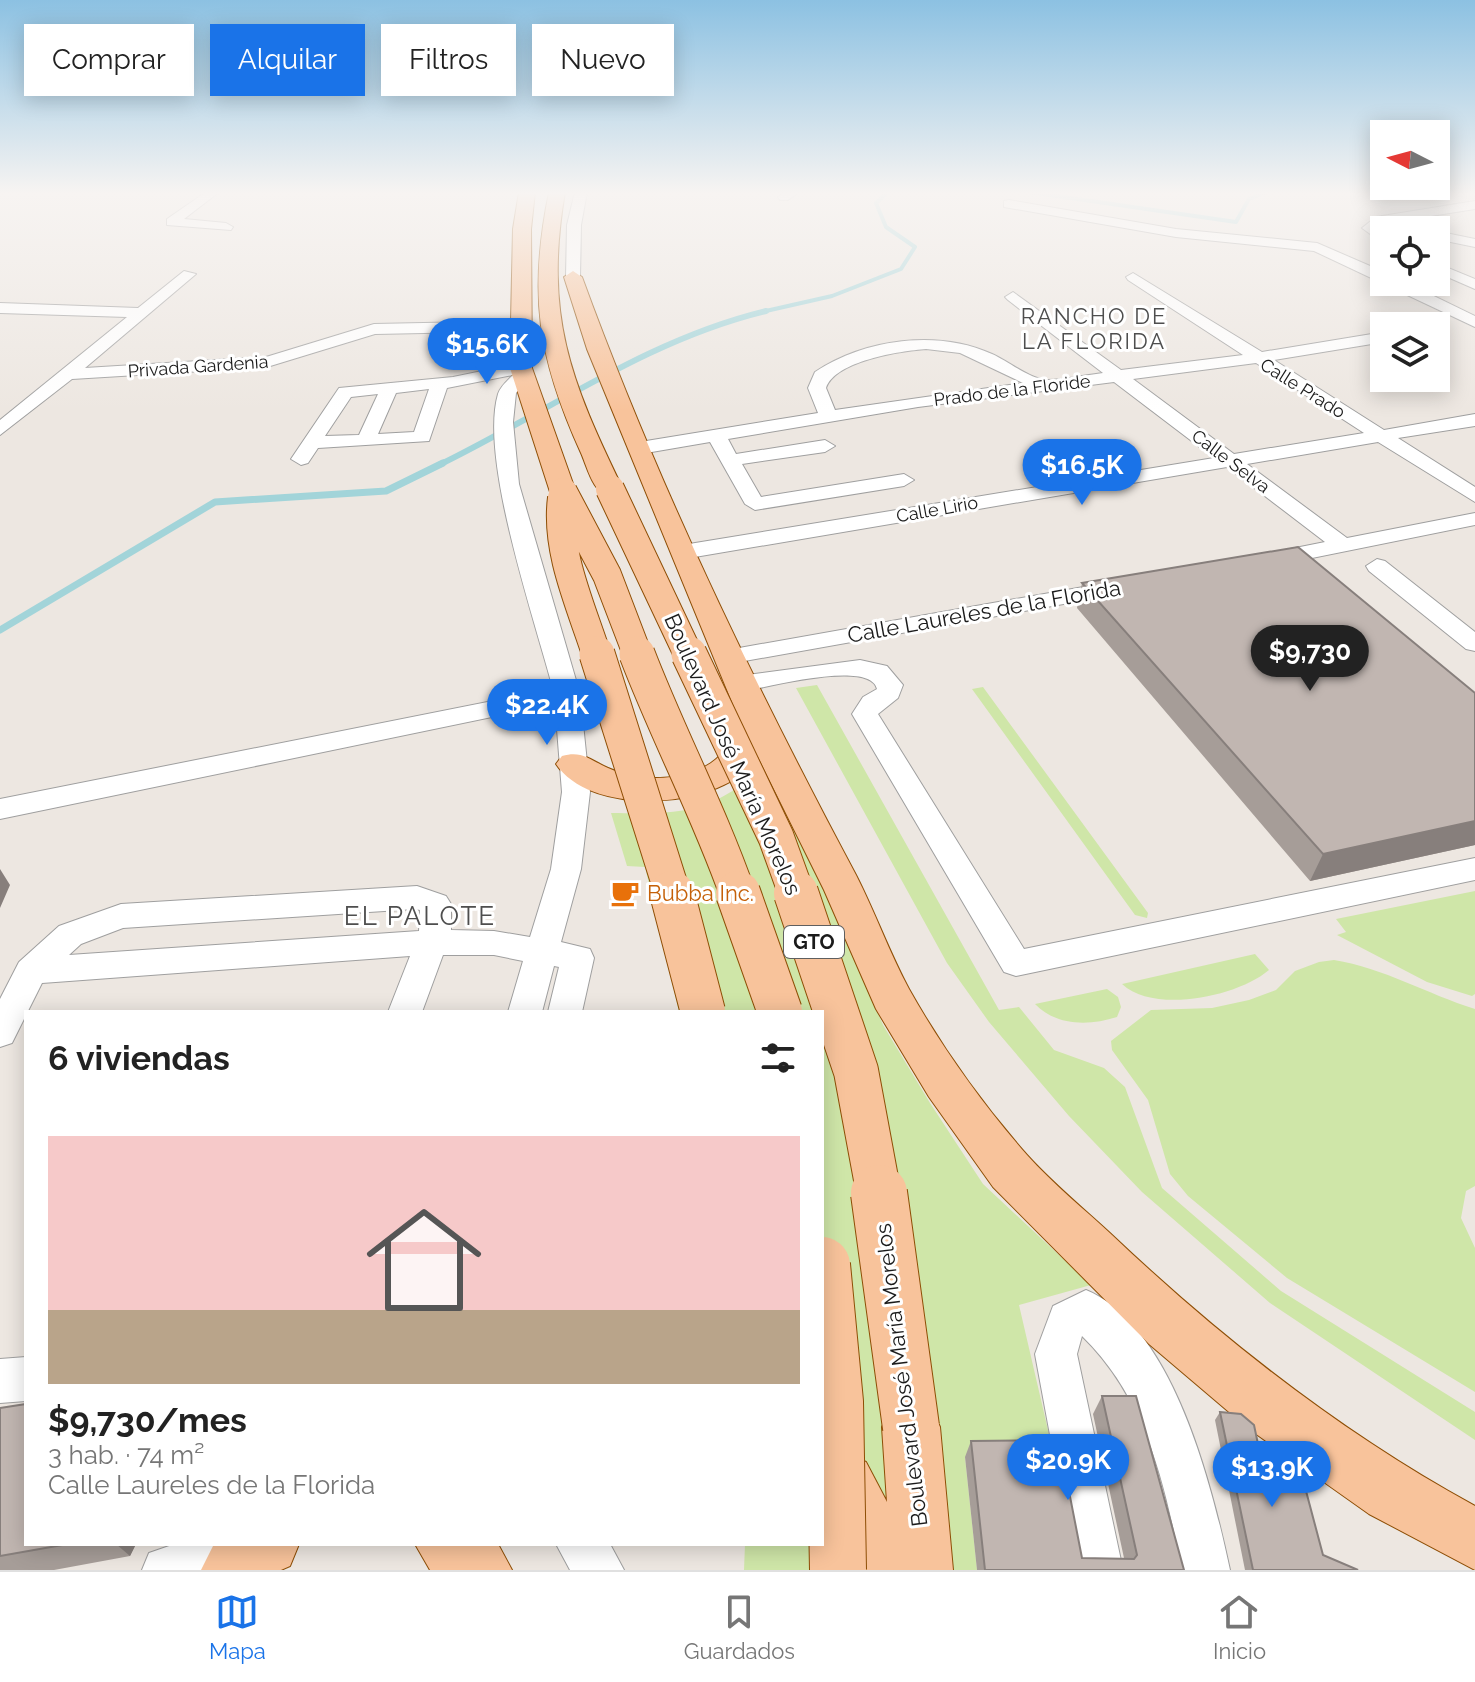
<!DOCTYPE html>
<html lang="es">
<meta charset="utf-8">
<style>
body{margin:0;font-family:Raleway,sans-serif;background:#f6f6f6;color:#222;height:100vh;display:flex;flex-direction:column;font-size:30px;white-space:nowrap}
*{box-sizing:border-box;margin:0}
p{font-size:26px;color:#767676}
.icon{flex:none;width:44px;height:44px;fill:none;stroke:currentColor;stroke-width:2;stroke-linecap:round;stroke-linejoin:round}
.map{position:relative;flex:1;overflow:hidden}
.panel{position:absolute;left:24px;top:1010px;width:800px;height:536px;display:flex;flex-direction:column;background:#fff;border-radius:0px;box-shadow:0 4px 20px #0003}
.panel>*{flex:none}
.guide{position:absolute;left:24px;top:24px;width:800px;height:72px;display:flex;gap:16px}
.needle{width:52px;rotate:276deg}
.buttons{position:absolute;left:1370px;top:120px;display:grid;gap:16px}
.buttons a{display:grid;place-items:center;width:80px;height:80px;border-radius:0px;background:#fff;box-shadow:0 4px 20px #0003;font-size:40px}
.price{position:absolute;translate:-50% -68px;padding:0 18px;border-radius:28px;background:#1a73e8;color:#fff;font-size:26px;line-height:52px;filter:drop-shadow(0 2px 4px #0008)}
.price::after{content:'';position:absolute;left:50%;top:48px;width:24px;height:18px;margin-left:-12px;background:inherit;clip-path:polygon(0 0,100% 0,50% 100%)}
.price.on{background:#222;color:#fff}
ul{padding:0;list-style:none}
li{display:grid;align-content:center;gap:16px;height:424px;padding:0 24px}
li span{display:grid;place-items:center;height:248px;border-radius:0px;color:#555}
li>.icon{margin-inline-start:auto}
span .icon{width:144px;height:144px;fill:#fffc;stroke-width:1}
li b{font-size:34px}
h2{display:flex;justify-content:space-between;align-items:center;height:96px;padding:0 24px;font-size:34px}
.pill{padding:0 28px;border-radius:0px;background:#fff;box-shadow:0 4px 20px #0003;font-size:28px;line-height:72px}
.pill.on{background:#1a73e8;color:#fff}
.dock{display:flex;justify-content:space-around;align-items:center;height:112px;border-top:2px solid #e0e0e0;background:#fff;font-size:22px;color:#767676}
.dock a{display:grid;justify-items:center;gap:4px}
.dock .on{color:#1a73e8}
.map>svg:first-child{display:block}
.grass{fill:#cfe6a8}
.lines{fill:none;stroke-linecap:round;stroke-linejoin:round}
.stream-far2{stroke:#a2d4d9;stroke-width:4}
.stream-far1{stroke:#a2d4d9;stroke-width:6}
.stream{stroke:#a2d4d9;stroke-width:7}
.minor-casing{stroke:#9f9f9f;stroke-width:2}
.major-casing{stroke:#8e4e05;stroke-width:2}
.minor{fill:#fff;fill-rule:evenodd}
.major{fill:#f8c39b;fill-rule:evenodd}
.major-bridge-far3-casing{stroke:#8e4e05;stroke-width:30;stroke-linecap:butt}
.major-bridge-far2-casing{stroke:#8e4e05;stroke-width:37;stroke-linecap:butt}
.major-bridge-far1-casing{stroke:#8e4e05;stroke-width:46;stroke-linecap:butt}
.major-bridge-casing{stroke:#8e4e05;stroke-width:58;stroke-linecap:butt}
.major-bridge-far3{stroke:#f8c39b;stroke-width:28}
.major-bridge-far2{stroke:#f8c39b;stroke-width:35}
.major-bridge-far1{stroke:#f8c39b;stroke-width:44}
.major-bridge{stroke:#f8c39b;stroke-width:56}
.wall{fill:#a69d98}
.shaded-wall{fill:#877f7c}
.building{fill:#c1b6b1;stroke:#877f7c;stroke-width:2}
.labels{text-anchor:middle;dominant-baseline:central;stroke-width:6;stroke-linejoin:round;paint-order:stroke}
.far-street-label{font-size:18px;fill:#1b1b1b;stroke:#fff}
.shield{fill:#fff;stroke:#5f5f5f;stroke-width:2}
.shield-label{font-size:20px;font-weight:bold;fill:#1b1b1b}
.far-quarter-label{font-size:22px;letter-spacing:2px;fill:#4e4e4e;stroke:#fff}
.street-label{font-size:22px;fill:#1b1b1b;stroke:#fff}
.food-label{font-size:22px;fill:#c56008;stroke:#fff;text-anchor:start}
.quarter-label{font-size:26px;letter-spacing:2px;fill:#4e4e4e;stroke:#fff}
</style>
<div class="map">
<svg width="1475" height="1570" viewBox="0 0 1475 1570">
<rect width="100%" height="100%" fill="#ede7e1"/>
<path class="grass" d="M817,685L999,1010L1019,1007L1054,1050L1104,1068L1125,1087L1162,1188L1281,1291L1475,1412V1440L1270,1303L1142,1192L1069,1116L989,1022L947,963L796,688Z
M983,687L1148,913L1147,918L1135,915L972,689Z
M764,766L821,880L883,1025L930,1103L983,1184L1091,1285L1019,1305L1054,1456L965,1457L977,1570H744L745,1544H822V1012H679L645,867L627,866L611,813C681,814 710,815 764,766Z
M1475,891V994L1472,996L1427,982L1337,935L1346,932L1336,919Z
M1255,954L1269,970C1237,997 1154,1014 1122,984Z
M1334,960C1384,968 1427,994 1475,1009V1186L1466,1191L1461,1218L1475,1248V1392L1287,1278L1188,1196L1170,1174L1148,1100L1112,1050L1111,1041L1151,1010L1212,1008L1249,1000L1276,990L1295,971L1319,962Z
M1107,989L1118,997L1121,1007L1117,1017C1089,1026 1056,1026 1035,1004Z"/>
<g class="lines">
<path class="stream-far2" d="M1029,192L1236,222L1249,199L1266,192
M757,313L832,296L901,269L915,247L886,227L876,203L888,192"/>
<path class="stream-far1" d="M439,465C548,412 646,340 766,311"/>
<path class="stream" d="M0,630L215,502L386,491L443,463"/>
<defs>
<path id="minor" d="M206,192H219L184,219L226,223L233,227L231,230L167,225V219Z
M575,192H587L581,225L580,277L573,281L566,277L567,225Z
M785,192H799L788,200H780L778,197Z
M1009,200L1176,229L1317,243L1384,272V282H1405L1475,316V327L1314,251L1176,237L1004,207V201Z
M1475,201V209L1380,224L1377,228L1384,233V244L1362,228L1376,217Z
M1436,231L1475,239V247L1436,239Z
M1436,263L1475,279V289L1436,272Z
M184,271L196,274L85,368L266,357L374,324L519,321L527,326L519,331L375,334L267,367L72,379L0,435V420L127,317L0,313V303L138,308Z
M1133,273L1262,352L1384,332V342L1274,360L1384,430L1475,414V426L1398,438L1475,487V502L1378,442L1247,464L1347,538L1475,513V525L1268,567L1257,560L1260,555L1325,542L1227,467L683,559L672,552L683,545L1214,458L1114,382L918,407L728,439L736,454L825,440L835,446L825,452L742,464L761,497L904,474L914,480L904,486L755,510L745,504L710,442L640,454L630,448L640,442L818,413L808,388L815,372C865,339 937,329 992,354C1008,361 1031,380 1048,380C1065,380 1085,375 1103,373L1008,300L1005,297L1013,292L1121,370L1243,355L1128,280L1126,277ZM926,349L960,353L1023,383L835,410L826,388C835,361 900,351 926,349ZM1256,363L1364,433L1234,454L1133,379Z
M521,363L527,364L533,373L516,393L513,422L519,484L580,694L590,792L581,869L561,942L590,949L594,958L582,1012H548L559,967L554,966L542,1012H508L523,961L494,955H443L422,1012H388L410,956L42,983L12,1043L0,1047V999L19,962L59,926L121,904L417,886L446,896L451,904V930L494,931L530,937L551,869L562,792L555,704L0,819V799L553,689C535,620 479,459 498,394C500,387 508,380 513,375L447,388L429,441L318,448L308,463L301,465L291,459L339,388L453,377ZM429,389L414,432L378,434L396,393ZM378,394L359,435L325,436L351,397ZM415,909L420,910L419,931L69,955L81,944L123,928Z
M1377,559L1385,561L1475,632V651L1466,649L1369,571L1366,566Z
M1117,581L1125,583L1128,588L1125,593L728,664L716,657L728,650Z
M860,660L887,666L903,685L898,698L878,714L1024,949L1475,858V880L1016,976L1004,972L852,714L863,697L877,689C870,659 765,688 740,692L727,684L740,676Z
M1086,1290C1173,1326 1212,1486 1230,1570H1182C1165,1485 1147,1399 1082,1336L1077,1354L1123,1570H1075L1035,1354L1053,1306Z
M26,1357V1401L0,1403V1359Z
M175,1544H262L266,1555L260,1570H142L149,1553Z
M556,1544H610L624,1570H570Z"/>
<path id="major" d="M519,192H535L531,229L532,368L576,492L563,500L550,492L510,368L513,229Z
M549,192H565C544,315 570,380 623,489L610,497C593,493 588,469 581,453C538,358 528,295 549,192Z
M573,271L582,277C657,483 753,682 856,875C875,912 889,952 909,989C941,1046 983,1105 1027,1155C1053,1184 1084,1209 1112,1235C1223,1340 1341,1433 1475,1506V1570L1369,1514L1249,1429L1149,1344L993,1187L929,1097L876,1009L824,890L758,757C724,810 591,818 556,764L562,756C582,750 590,760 608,768C638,782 683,782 711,763C726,753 732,739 741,724L587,349L564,277Z
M911,1398L931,1407L940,1427L953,1570H855L822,1499V1467L824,1462L845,1453L866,1462L887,1502L882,1427L891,1407Z
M214,1544H299L290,1566L281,1570H201Z
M415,1544H498L512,1570H430Z"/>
</defs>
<use href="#minor" class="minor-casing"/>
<use href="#major" class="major-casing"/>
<use href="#minor" class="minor"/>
<use href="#major" class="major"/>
<defs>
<path id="major-bridge-far3" d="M610,489L689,656
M563,492L607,575L638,656
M562,498C555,551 581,606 597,656"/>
<path id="major-bridge-far2" d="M597,654L673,895
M637,654C668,735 709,812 738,895
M689,654L776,837L797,895"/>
<path id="major-bridge-far1" d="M672,893L703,1012
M738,893L780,1012
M796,893L856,1071L879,1195"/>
<path id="major-bridge" d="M879,1193L911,1427
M822,1265L835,1402L838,1570"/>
</defs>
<use href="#major-bridge-far3" class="major-bridge-far3-casing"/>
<use href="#major-bridge-far2" class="major-bridge-far2-casing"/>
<use href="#major-bridge-far1" class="major-bridge-far1-casing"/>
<use href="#major-bridge" class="major-bridge-casing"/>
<use href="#major-bridge-far3" class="major-bridge-far3"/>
<use href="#major-bridge-far2" class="major-bridge-far2"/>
<use href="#major-bridge-far1" class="major-bridge-far1"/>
<use href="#major-bridge" class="major-bridge"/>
</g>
<path class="wall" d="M1082,583L1475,693V845L1310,881L1077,608Z
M1102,1396L1184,1570H977L965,1457L971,1441L1082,1558H1124L1093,1414Z
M0,1408L26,1544H136L130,1556L54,1570H0Z
M1220,1412L1267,1487L1323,1555L1358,1570H1245L1215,1420Z"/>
<path class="shaded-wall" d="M1475,821V845L1310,881L1323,854Z
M0,869L10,885L0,908Z
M116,1544H136L130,1556Z"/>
<path class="building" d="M1298,547L1475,693V821L1323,854L1082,583Z
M1102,1396H1136L1184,1570H985L971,1441L1059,1440L1082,1558L1134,1559L1137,1555Z
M26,1404V1544H68L0,1556V1408Z
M1220,1412L1241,1414L1254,1425L1267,1487L1306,1491L1323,1555L1358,1570H1253Z"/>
<linearGradient id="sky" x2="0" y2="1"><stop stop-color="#8cc1e2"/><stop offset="0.47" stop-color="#f7f4f2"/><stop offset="1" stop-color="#f7f4f2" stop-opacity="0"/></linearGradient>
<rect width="1475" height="411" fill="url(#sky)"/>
<defs>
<symbol id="cafe-bare" viewBox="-9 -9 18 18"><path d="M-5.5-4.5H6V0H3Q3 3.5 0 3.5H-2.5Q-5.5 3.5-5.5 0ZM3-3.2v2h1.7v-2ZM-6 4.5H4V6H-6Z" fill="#e8710a" stroke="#fff" stroke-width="2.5" paint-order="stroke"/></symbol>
</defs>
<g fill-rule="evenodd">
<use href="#cafe-bare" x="605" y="873" width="40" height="40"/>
</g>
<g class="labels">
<g class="far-street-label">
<text transform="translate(198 366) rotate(-4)">Privada Gardenia</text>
<text transform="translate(1303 388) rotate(32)">Calle Prado</text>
<text transform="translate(1012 390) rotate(-7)">Prado de la Floride</text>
<text transform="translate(1231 461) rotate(37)">Calle Selva</text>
<text transform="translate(937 509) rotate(-10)">Calle Lirio</text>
</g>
<rect class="shield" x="784" y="926" width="60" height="32" rx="6"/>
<g class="shield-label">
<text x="814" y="942">GTO</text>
</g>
<g class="far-quarter-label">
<text x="1094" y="316">RANCHO DE<tspan x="1094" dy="25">LA FLORIDA</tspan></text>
</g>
<g class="street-label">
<text transform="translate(984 611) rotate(-10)">Calle Laureles de la Florida</text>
<text transform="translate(733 754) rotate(66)">Boulevard José María Morelos</text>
<text transform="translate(901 1375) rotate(-97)">Boulevard José María Morelos</text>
</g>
<g class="food-label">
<text x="647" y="893">Bubba Inc.</text>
</g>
<g class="quarter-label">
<text x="420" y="916">EL PALOTE</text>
</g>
</g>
</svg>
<div class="buttons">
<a><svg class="needle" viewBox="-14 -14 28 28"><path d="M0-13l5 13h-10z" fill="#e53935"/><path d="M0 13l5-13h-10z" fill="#767676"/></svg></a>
<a><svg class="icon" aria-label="locate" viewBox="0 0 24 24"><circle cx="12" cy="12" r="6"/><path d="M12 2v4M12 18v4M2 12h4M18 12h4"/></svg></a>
<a><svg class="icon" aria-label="layers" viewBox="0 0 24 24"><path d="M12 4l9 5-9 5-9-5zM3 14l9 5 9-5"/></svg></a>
</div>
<b class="price" style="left:487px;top:386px">$15.6K</b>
<b class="price" style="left:1082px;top:507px">$16.5K</b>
<b class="price on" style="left:1310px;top:693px">$9,730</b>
<b class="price" style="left:547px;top:747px">$22.4K</b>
<b class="price" style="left:1068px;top:1502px">$20.9K</b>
<b class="price" style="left:1272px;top:1509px">$13.9K</b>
<div class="guide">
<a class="pill">Comprar</a>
<a class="pill on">Alquilar</a>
<a class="pill">Filtros</a>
<a class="pill">Nuevo</a>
</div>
<section class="panel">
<h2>6 viviendas<svg class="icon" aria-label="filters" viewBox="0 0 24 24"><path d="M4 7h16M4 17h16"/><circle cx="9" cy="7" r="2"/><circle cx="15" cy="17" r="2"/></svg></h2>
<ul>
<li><span style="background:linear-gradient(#f6c9c9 70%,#b9a48a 0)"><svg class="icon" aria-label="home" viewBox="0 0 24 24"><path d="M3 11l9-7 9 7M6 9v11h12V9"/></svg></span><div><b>$9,730/mes</b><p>3 hab. · 74 m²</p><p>Calle Laureles de la Florida</p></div></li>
</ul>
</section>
</div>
<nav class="dock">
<a class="on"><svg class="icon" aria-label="map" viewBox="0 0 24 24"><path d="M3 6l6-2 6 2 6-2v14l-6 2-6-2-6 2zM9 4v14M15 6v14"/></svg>Mapa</a>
<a><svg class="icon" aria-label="saved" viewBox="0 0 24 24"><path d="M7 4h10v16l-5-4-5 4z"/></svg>Guardados</a>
<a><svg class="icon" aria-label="home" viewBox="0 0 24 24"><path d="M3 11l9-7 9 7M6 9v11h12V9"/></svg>Inicio</a>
</nav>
